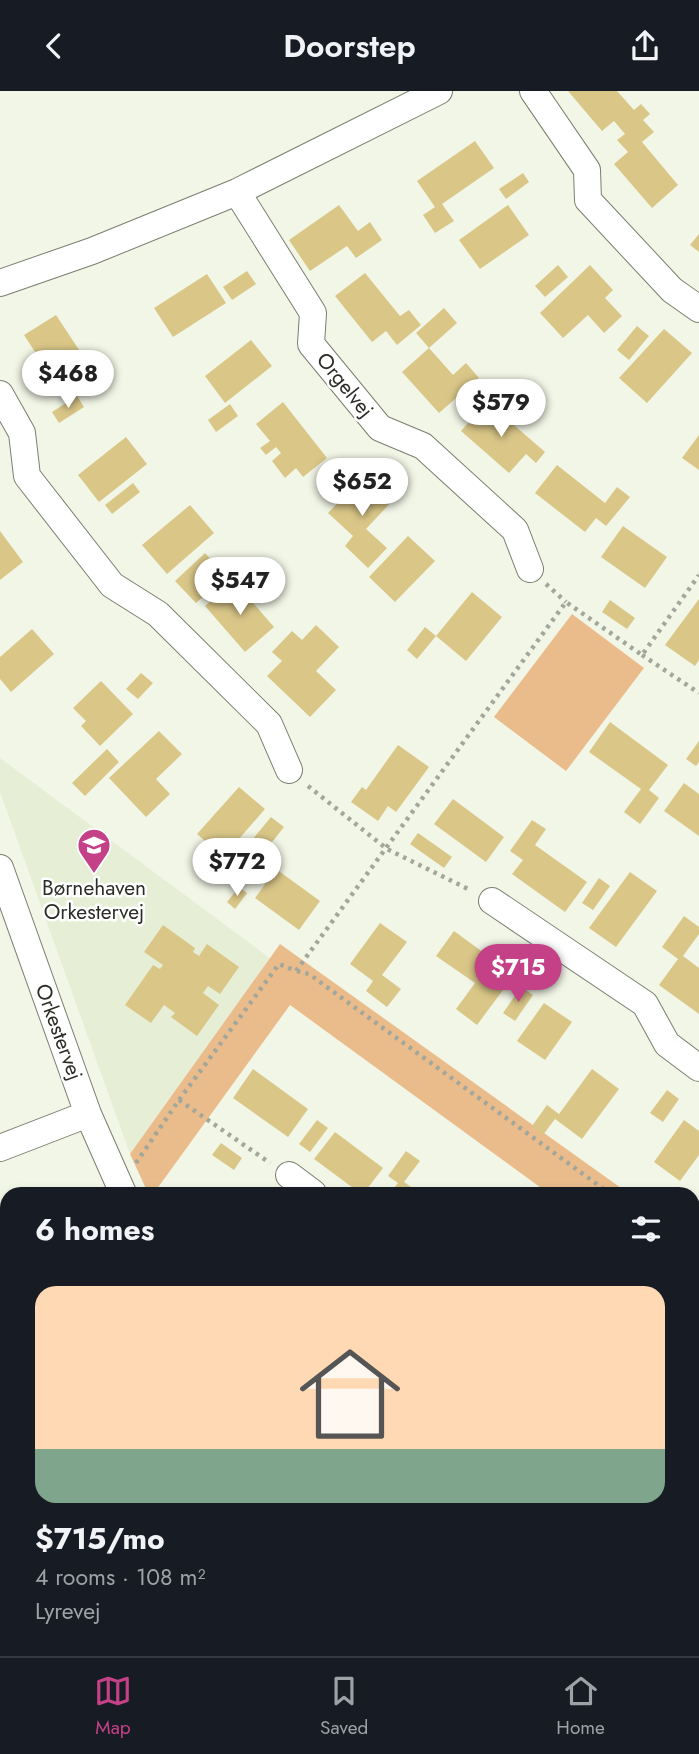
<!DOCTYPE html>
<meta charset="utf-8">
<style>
body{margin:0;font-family:Jost,sans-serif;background:#242831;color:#f1f3f6;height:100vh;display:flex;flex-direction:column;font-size:26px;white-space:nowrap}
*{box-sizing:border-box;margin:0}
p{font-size:23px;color:#9ea1a6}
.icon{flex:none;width:38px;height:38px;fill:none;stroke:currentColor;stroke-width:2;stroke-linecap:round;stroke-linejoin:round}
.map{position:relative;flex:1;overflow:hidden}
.panel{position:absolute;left:0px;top:1096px;width:700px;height:471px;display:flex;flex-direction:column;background:#171b24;border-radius:21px 21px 0 0;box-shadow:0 4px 10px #0003}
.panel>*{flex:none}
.price{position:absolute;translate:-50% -60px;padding:0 16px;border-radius:24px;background:#fff;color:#222;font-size:23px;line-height:46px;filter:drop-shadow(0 2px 4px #0008)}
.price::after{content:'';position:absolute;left:50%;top:42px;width:21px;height:16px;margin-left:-10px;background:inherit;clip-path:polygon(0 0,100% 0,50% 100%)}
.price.selected{background:#c44188;color:#fff}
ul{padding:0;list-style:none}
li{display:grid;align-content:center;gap:14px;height:371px;padding:0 35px}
li span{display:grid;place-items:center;height:217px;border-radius:21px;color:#555}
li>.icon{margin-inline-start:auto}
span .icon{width:126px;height:126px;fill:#fffc;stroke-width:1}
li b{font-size:30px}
h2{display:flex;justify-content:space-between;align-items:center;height:84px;padding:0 35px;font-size:30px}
header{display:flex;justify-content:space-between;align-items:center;height:91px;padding:0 35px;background:#171b24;font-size:32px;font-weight:600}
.dock{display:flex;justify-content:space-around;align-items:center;height:98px;border-top:2px solid #363941;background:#171b24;font-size:19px;color:#9ea1a6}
.dock a{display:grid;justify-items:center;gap:4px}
.dock .selected{color:#c44188}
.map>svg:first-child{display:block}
.built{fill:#e7eed6}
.green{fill:#eabc8c}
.water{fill:#a1ecd1}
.building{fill:#dac788}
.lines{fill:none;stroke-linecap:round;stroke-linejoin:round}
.minor-casing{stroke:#7a7e70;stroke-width:28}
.path{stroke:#a3a69a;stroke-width:4.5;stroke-dasharray:3.5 5;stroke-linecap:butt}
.minor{stroke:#fff;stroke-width:26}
.labels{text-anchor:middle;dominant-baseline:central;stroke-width:5;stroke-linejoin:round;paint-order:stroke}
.street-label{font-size:21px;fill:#2b2d27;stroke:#fff}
.poi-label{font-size:21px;fill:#2b2d27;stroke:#fff}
</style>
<header><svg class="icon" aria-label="back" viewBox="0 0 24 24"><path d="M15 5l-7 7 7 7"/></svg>Doorstep<svg class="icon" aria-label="share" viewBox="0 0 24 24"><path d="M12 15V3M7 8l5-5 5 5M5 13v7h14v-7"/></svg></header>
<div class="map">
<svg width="699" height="1565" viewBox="0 0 699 1565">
<rect width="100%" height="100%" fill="#f2f6e6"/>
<path class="built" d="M0,667L271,868L130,1063L0,701Z"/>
<path class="green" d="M572,523L644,577L566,680L494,626Z
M280,853L628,1102H548L290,914L154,1102H148L130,1063Z
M693,1149L699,1154V1212L693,1208Z
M0,1443L7,1444V1559H235L244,1565H0Z"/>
<path class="water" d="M7,1510V1559H231L233,1565H0V1522L4,1521Z"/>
<path class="building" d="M568,0H617L634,19L641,13L650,23L643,29L654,41L642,51L678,94L652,117L614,73L628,61L617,49L625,43L614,30L602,40Z
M475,50L494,77L442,113L454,130L435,142L423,124L435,116L417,90Z
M523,82L529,91L506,108L499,98Z
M339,114L358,140L370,131L382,149L356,167L347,155L310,180L289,149Z
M508,114L529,144L480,178L459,149Z
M699,143V161L690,154Z
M558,174L568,186L545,206L535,195Z
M590,174L613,199L605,207L622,225L604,242L588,224L563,247L540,222Z
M247,180L256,193L232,209L223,196Z
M365,182L400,225L409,219L421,234L397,254L386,240L372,251L335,205Z
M207,183L226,212L173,246L154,217Z
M444,217L457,232L429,257L416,242Z
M56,224L89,274L57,295L24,244Z
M637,235L649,245L629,269L617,259Z
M664,238L692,262L647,312L619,287Z
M251,249L272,275L225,312L205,285Z
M429,257L453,284L466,272L479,287L439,322L402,281Z
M77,305L84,316L59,332L52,321Z
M283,311L327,367L303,386L296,377L285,387L272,370L281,362L276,356L266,364L260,357L270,350L256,333Z
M487,311L545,361L536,372L526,363L509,382L461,340Z
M230,313L238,325L216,341L208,329Z
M699,344V379L682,367Z
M126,346L147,373L99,411L78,384Z
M557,374L605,412L617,396L630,406L606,435L596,427L585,441L535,402Z
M366,382L394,408L366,438L387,457L368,477L345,455L353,445L328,422Z
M133,392L140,401L112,423L105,414Z
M190,414L214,442L167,483L142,454Z
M623,435L667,466L645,497L601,466Z
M0,440L23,471L0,489Z
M408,445L435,470L395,511L369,486Z
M205,462L226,485L196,512L175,490Z
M234,490L274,536L245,561L205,515Z
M472,501L502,526L466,570L436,545Z
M699,508V569L695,575L665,554Z
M610,509L635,527L627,538L602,521Z
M316,534L339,556L316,580L336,599L310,626L267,585L282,570L272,561L292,540L302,549Z
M425,536L436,545L417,568L407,559Z
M32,538L54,563L11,601L0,588V566Z
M141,582L153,592L138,608L126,598Z
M101,590L133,623L100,655L81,635L86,630L73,617Z
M610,631L668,674L649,699L659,707L640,733L624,721L641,698L589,661Z
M159,640L182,663L156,688L170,703L146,726L109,687Z
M699,650V671L696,675L686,668Z
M398,654L429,676L396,721L388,715L378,730L351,711L362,696L366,699Z
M107,658L119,671L85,705L72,692Z
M684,692L699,703V745L664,720Z
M239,696L265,718L232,756L247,769L229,790L207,772L218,761L197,743Z
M453,708L504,746L486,771L434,733Z
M271,726L284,736L265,760L252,749Z
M532,729L546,738L535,754L587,791L565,821L512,783L523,769L510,760Z
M418,742L452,766L444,777L410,753Z
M276,778L320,810L299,839L255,807Z
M630,781L657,800L616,856L589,837Z
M599,787L610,795L593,819L582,812Z
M239,796L247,802L235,818L227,811Z
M684,825L699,836V843L683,865L699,877V923L659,894L678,868L662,856Z
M380,832L407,851L382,884L401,898L387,916L366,900L373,890L350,873Z
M163,834L195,857L193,861L199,865L207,853L239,876L220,903L208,895L203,902L219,914L197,945L171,926L175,922L164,914L151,932L125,914L153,874L160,878L163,874L144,861Z
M454,840L514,884L477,934L456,918L475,892L436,865Z
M521,896L533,904L515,930L503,922Z
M544,912L572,931L545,969L517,950Z
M253,978L308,1018L288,1046L233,1007Z
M592,978L619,998L582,1048L555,1028L543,1044L532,1035L547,1014L559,1023Z
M667,999L679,1008L663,1031L650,1022Z
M317,1029L328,1037L310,1061L299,1053Z
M684,1029L699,1040V1064L680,1090L654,1071Z
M335,1041L383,1077L364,1102H360L314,1068Z
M221,1052L242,1067L234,1079L212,1064Z
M406,1060L420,1070L404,1091L419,1102H390L398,1092L388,1085Z
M693,1122L699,1126L697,1153L693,1150Z
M699,1303V1330L693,1326V1312Z
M327,1559H360L361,1565H329Z"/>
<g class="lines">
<defs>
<path id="minor" d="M533,0L587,79L588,109L672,199L699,218
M237,101L313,222L311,253L380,337L423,355L515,439L530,478
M0,192L92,160L237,101L439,0
M0,303L22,342L27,385L112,494L158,523L269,633L289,679
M0,777L88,1023L123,1102
M492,810L645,913L667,953L699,977
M0,1057L88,1023
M289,1084L313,1102
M693,1377L699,1381
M693,1460L699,1452
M468,1559L475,1565
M290,1565L296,1559
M614,1565L618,1559"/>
</defs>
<use href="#minor" class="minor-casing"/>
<path class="path" d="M546,493L566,511
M642,564L699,602
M308,695L387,758L470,799
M297,880L309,883L609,1102
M179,1009L270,1072
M136,1072L179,1009L279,873L296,880L566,511L642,564L699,484
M693,1164L699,1169"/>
<use href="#minor" class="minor"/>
</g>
<defs>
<symbol id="school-pin" viewBox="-11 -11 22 30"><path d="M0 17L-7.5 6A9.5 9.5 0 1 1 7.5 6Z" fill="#c44188" stroke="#fff"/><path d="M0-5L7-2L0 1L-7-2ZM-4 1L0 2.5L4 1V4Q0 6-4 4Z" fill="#fff"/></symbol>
</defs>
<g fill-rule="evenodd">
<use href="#school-pin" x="75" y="735" width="38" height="52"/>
</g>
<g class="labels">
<g class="street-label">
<text transform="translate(345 294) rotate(51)">Orgelvej</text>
<text transform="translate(59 941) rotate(70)">Orkestervej</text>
</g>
<g class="poi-label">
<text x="94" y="797">Børnehaven<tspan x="94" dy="24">Orkestervej</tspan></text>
</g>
</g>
</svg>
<b class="price" style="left:68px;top:319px">$468</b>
<b class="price" style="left:501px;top:348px">$579</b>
<b class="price" style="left:362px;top:427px">$652</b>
<b class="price" style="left:240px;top:526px">$547</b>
<b class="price" style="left:237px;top:807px">$772</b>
<b class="price selected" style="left:518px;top:913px">$715</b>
<section class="panel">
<h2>6 homes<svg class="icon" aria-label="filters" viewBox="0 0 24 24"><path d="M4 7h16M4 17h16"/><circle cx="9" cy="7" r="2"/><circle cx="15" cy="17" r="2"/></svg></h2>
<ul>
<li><span style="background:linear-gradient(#ffd9b3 75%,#7fa58c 0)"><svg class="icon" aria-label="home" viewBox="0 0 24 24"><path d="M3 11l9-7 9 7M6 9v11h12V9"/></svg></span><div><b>$715/mo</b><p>4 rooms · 108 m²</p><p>Lyrevej</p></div></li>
</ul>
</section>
</div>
<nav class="dock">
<a class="selected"><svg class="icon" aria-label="map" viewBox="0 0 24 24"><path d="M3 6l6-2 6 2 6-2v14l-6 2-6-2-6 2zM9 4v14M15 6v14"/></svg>Map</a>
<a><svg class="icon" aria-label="saved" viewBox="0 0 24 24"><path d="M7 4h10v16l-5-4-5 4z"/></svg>Saved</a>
<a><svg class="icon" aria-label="home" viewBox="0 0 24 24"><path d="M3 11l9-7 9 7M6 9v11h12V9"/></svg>Home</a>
</nav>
